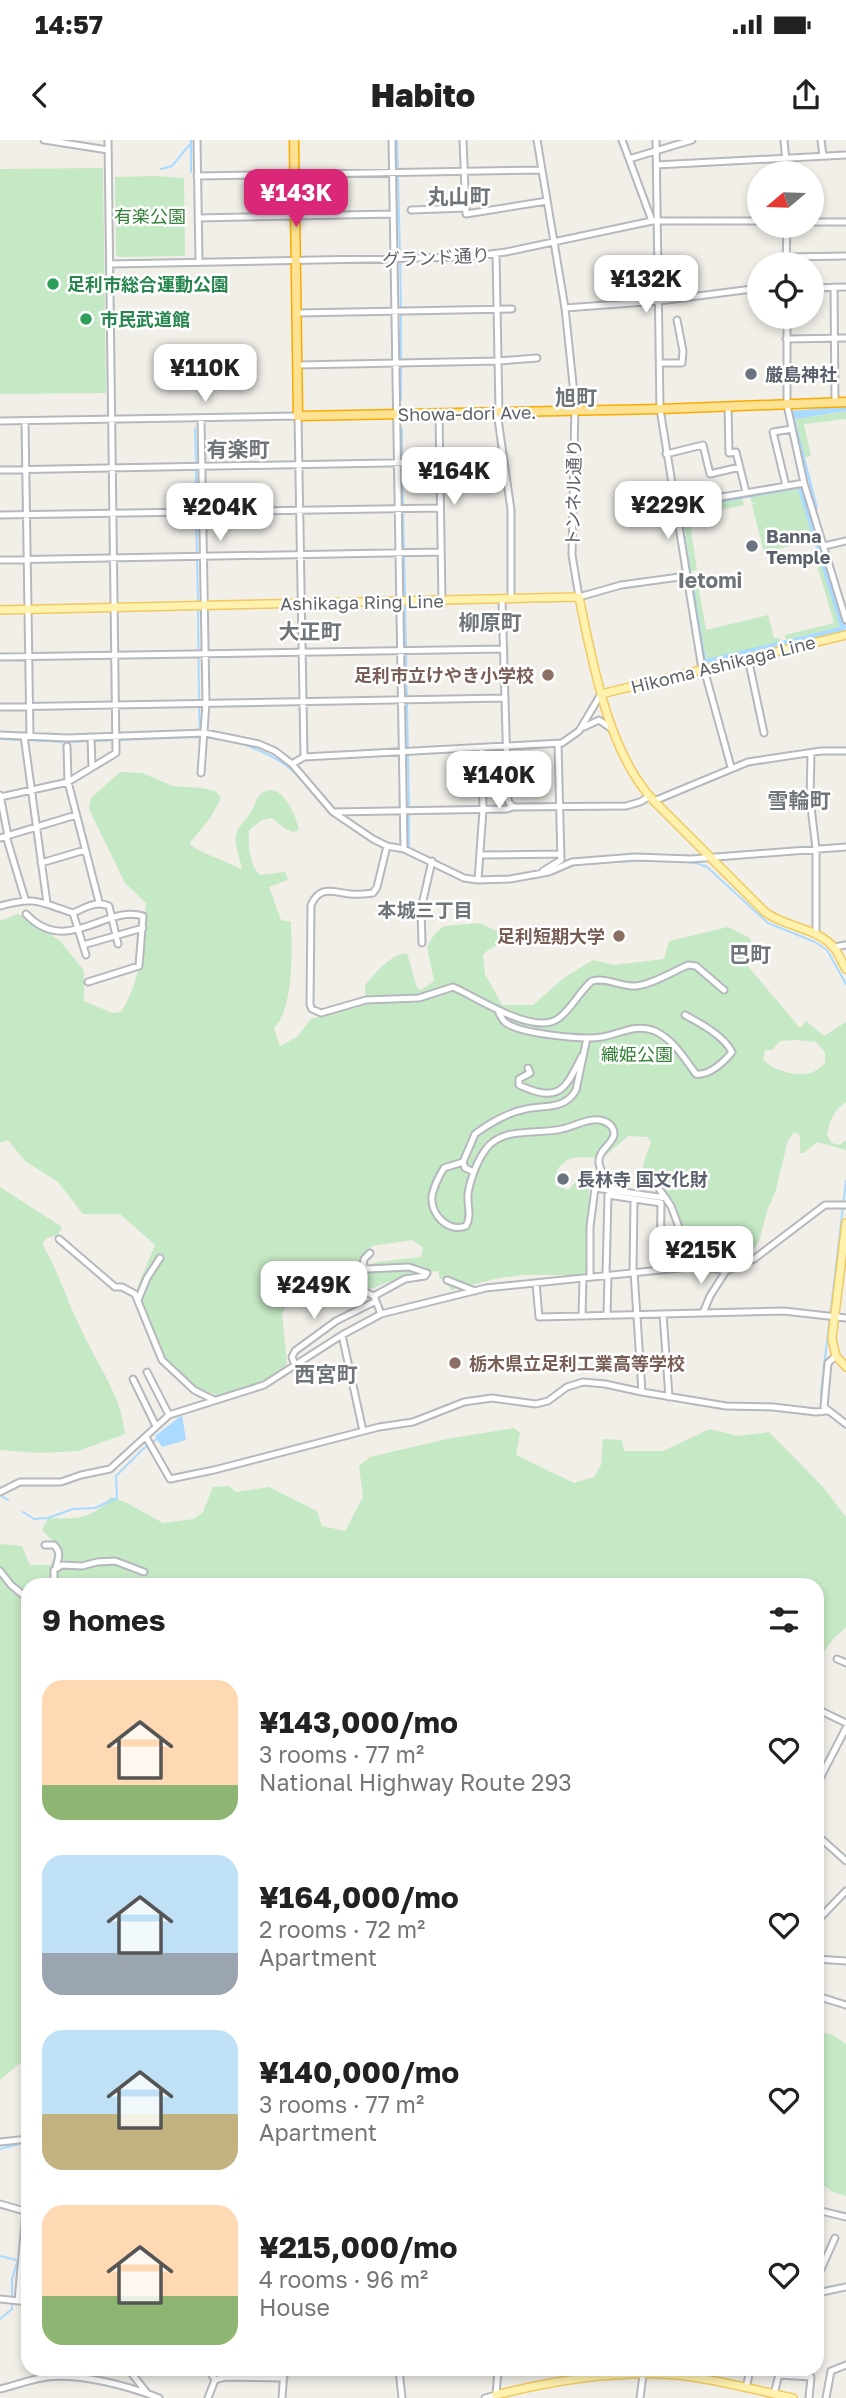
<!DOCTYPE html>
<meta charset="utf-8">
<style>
body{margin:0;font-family:"Golos Text","Noto Sans JP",sans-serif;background:#f2f2f2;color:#222;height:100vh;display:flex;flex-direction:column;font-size:26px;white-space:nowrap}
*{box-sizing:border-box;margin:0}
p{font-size:23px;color:#767676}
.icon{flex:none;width:38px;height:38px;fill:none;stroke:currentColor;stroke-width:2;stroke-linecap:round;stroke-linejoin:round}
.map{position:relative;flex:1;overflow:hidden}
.details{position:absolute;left:21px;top:1438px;width:803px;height:798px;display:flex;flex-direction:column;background:#fff;border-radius:21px;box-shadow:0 4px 10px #0003}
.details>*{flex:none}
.needle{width:46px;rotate:251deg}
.buttons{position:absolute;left:747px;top:21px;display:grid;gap:14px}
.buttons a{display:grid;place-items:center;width:77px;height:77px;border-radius:50%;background:#fff;box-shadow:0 4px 10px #0003;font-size:35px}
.price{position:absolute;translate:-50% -60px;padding:0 16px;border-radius:14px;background:#fff;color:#222;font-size:23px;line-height:46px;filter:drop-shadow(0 2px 4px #0008)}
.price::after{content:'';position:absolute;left:50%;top:42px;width:21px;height:16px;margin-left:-10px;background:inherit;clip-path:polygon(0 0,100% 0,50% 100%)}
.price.selected{background:#db2777;color:#fff}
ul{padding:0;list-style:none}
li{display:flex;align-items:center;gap:21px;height:175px;padding:0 21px}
li span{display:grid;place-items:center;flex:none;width:196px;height:140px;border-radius:21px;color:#555}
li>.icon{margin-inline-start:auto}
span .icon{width:84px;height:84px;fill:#fffc;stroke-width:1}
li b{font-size:30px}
h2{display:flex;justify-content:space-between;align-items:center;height:84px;padding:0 21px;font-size:30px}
.status{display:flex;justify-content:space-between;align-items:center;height:49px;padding:0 35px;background:#fff;direction:ltr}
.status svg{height:19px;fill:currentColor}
header{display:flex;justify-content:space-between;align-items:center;height:91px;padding:0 21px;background:#fff;font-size:32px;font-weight:800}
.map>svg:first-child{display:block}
.green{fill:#c5e8c5;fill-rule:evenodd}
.water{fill:#aadaff;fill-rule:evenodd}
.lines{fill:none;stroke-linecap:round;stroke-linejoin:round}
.stream{stroke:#aadaff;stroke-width:2}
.minor-casing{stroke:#b5b8bc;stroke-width:9}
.major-casing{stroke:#f2c960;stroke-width:10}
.highway-casing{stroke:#f9ab00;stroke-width:11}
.minor{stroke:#fff;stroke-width:5}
.major{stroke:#fff2af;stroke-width:7}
.highway{stroke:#fde293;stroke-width:8}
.leisure-dot{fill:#2e9e5b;stroke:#fff;stroke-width:2.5}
.worship-dot{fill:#6b7280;stroke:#fff;stroke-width:2.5}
.education-dot{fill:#8d6e63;stroke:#fff;stroke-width:2.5}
.labels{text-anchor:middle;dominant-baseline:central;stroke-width:5;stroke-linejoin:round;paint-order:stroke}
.park-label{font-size:18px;fill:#348238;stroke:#fff}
.street-label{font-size:18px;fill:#5f6368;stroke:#fff}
.leisure-label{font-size:18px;font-weight:bold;fill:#27864d;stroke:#fff;text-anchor:start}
.worship-label{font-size:18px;font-weight:bold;fill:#5b616d;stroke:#fff;text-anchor:start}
.education-label{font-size:18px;font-weight:bold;fill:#785e54;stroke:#fff;text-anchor:end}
.neighbourhood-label{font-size:19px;font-weight:bold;fill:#70757a;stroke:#fff}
.quarter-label{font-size:21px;font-weight:bold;fill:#70757a;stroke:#fff}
</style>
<div class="status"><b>14:57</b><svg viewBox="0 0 49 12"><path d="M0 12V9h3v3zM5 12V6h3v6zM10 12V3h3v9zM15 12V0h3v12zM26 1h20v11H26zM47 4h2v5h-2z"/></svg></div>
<header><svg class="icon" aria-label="back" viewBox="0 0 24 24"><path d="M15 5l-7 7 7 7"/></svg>Habito<svg class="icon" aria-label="share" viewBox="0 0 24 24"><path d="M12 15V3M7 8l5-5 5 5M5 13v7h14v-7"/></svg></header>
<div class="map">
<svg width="846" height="2258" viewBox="0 0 846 2258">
<rect width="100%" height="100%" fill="#f1efe8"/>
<path class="green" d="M103,28L106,253L0,254V29Z
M154,36L184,38L185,116L119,117L116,115L115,37Z
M846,271V279L804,284L811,316L804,318L795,279Z
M798,349L814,401L764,412L752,365L756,363H752L750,357Z
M742,358L744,365L689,377L697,430L691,431L682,369Z
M818,413L841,487L786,500L785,495L834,483L814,415Z
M697,439L706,490L768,475L774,498H779L780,503L706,519L692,440Z
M120,632L142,633L173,646L201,648L215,651L221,657C211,680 204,685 189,704C204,715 223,719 240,729L242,728C240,719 234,704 236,695C238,686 246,680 251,672C254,668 255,661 258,657C278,634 296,674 299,690L293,692L284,688L272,678L262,680L249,690C248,705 249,725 260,735L285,732L288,740L269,747L281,780L291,782C292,811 294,868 274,888L280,906L297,897L311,879L366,865L365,845C377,832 389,815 407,813L417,848L421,850L434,841L427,807L434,795L444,786L479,783L497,791L519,794L488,810L483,815L485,834L502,865H533L565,837L593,820L614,825L664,819L669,801L728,787L750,798L753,807L746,824L800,888L806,881L824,896L846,882V962C833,971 830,980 827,995L832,1003L839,1005L846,1000V1010L817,1002L804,1013H800V996L794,992L788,1000L775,1053L768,1068L759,1101L751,1113L724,1122L702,1113H693L676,1093C677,1085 679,1077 677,1070C671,1054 642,1049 643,1028C643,1020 649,1010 651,1002L648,997L628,996L603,1018C583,1018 570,1012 557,1030L555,1045L568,1050L579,1038L589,1039L588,1135H523L499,1138L452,1150L439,1137V1131L409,1134L373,1148L357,1149L326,1139L315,1138L298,1147L292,1153L282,1174L287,1224C266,1244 257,1250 229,1260L192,1245L165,1217L137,1169V1148L155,1105L120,1074H83L58,1042L25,1021L8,1000L0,1003V781L18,774L60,801L78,823L84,831V861L112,873L121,872C142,840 143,800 146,763L125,743L89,669L91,658ZM796,900L816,902L825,912V924C821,926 815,932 811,933C797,937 770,930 763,919L765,910H772L780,901ZM412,1100L423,1107L421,1117L377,1122L368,1125L364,1116L372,1106Z
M0,1047L62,1087L58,1095L47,1098L42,1104C59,1132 68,1164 83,1193C98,1226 122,1257 125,1294L78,1311L38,1313L0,1310Z
M514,1288L520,1293L516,1315L574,1343L594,1337L601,1325L603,1299L622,1300L624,1311H663L710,1289L737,1296L769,1292L823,1347L846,1377V1487L834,1498L817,1521V1446H28V1928L20,1923L0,1940V1404L22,1406L30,1425H51L57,1405L42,1390L48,1378C73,1379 95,1380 110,1357L125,1362L163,1383L194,1379L203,1372L213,1347L229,1346L236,1352L269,1347L317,1371L322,1386L345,1391L363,1357L359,1326L370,1317L447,1299Z
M817,1891L833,1895L846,1904V2056L833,2052L817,2041Z"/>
<path class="water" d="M846,266V271L795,279L818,368L816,370L790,271Z
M803,347L846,487L845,491L706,523L703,521L678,368ZM798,349L840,487L706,519L681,370Z
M182,1275L186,1300L162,1307L155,1296Z"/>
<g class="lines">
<path class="stream" d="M397,0L400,116
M161,29L172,26L191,3
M191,32V0
M400,121L401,168
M401,174V221
M401,260V226
M195,288L196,323
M402,289V321
M402,326L403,366
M196,329V369
M403,372L405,457
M196,374L197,414
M197,420L198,463
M405,463L409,667
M198,469L199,561
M199,567L200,593
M0,599L68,602L193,597L223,599
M238,602C262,611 284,620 301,639C310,649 317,660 327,669
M409,673V709
M342,681L361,694
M605,722C636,723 678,714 707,727L768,783L815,802L827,810L846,844
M570,726L589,723
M523,739L552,734
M471,742H497
M822,1266L821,1252L846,1041
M826,1273L846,1288
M0,1355L8,1360
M23,1372L34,1379L48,1378L73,1369L95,1368L117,1358L116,1336L143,1309L157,1299
M0,2005H13
M0,2009L27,2002
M817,2073L846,2080
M0,2116L16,2120
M817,2149L846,2144
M0,2179L12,2169V2139L18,2120"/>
<defs>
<path id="minor" d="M44,0L108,10
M197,0L199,122
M392,0L404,709
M463,0L466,74L547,61
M537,0L565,168L575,263L572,415L579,457L621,445L687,436
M622,0L652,81
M656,0L660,269L702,529
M784,0L787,33
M821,0L823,16
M629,19L692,0
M656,25L846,15
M197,36L542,30
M411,70L466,68
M198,78L393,74
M812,82H846
M496,114L499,272
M786,117L846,116
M110,124L467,117L506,112L652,81H760
M786,124L787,86
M834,147L835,262
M812,148L846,147
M565,168L659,161L760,148
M297,173L512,169
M787,177V265L804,343L846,480
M786,199L846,198
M660,223H682L683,211L677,180
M298,225L499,221L537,218
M728,267L729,313L736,312L746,352
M497,272L511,370V459
M439,274L442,461
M201,278L206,563L201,633
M0,281L298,276L304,617
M25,281L30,596
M666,314L703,305L710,334L740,327
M0,330L440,322
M786,346L773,292L792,289
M675,365L804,343
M0,375L440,368
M824,406L846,401
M0,420L441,412
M502,459L508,661L513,667L626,666L640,662L650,656
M0,517L504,509
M748,518L764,593
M704,529L731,627
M0,567L505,558
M584,587L599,580L612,589
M0,595L67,598L205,593L259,604L275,611L292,624L333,672L373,699L387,706L404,709L464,738L478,740L510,739L549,732L572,722L635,717L691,719L846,707
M24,596L47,763
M91,597L92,627
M67,606L68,642L99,762
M811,613L810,659L816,709V794
M292,624L304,617L562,603L579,591L601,554
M0,655L8,696
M0,657L68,642L116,613L108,0
M654,661L748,622L821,611H846
M333,672L507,669L513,667
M6,696L25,759
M0,698L76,675
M387,706L377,747L373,753C366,754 358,755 350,754C332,752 320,745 311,765L310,865L312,869L321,873L366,860L419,858L453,847C477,857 534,897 559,878C572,868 579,852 592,841C607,837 621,847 636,846C653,844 672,832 688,825L696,826L724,850
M480,715L561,714
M41,723L85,710
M543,731L561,720L558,604
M478,740L483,670L482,608
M0,766C36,756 39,762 73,773C85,768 96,760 109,766L118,804
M73,773L86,815
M26,774C66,817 107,764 143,776L139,826L88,842
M422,803L421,769L432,721
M83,805L143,788
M834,807L846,805
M499,873C501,876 502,880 505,882C519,894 584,900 602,897C619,894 637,883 655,891C675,901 683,917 696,934C709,936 724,922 732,912C724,896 700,883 685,875
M528,928L530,933L519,939V945C560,964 565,949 582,916
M463,1022L444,1028C439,1036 434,1046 432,1056C430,1074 448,1093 466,1086C472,1076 467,1065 468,1054C470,1040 477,1021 486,1009C502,986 538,995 562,989C572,987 582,981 593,980C599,979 608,981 612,987C621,1001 597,1008 599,1023C600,1033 610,1043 616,1051
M474,1032L465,1028L463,1022L475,994L479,991C492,982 510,972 526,969C545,965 565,970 576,950L587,898
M655,1043L671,1066L684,1101L706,1127
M59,1099L115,1147H122L135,1154L162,1220L194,1250L214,1260
M370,1113L364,1119L363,1126L367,1129L409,1127L427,1133L425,1136L405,1139L374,1156
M633,1132L634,1059
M634,1132L642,1252
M606,1135L608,1055L661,1063L660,1130
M590,1137V1087L595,1048L666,1058
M447,1140L475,1151
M536,1143L539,1177L784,1171L846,1178
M138,1160L147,1138L160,1118
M308,1160L346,1143L374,1156L381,1174
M703,1173L710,1156L726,1131
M663,1174L669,1257
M607,1175L608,1135
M582,1176L583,1138
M342,1195L363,1291
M836,1216L828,1223L824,1267L846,1284
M295,1225L292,1217L295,1211L336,1181L376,1161
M147,1232L169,1275
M133,1239L156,1286
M146,1297L170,1339L214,1330L379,1287L413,1282L464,1262L492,1258L536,1264L548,1261L567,1247L583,1242L605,1244L642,1252L726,1266L773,1267L816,1272L827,1271
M0,1352L20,1342H61L81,1335L110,1329L169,1275L264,1245L342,1195L381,1174L486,1148L699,1126L726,1131L754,1119L825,1065H846
M45,1405H54C62,1413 58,1418 56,1428
M0,1431L11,1445L28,1459
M54,1446V1430L62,1425L82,1426L97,1422L115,1421L144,1432
M837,1519L846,1523
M817,1569L846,1583
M817,1644L846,1588
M817,1695L846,1721
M817,1781L846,1751
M817,1819L846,1821
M817,1856L846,1865
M0,2002L28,1999
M0,2064L28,2072
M817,2070L846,2077
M817,2138L835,2098
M817,2153L846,2147
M0,2159L28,2162
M18,2161L28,2048
M129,2230L147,2253
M209,2230L215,2240
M399,2230L402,2258
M779,2235L811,2237L809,2258
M215,2240L225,2237L284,2238
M746,2248L750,2230
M0,2249C16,2245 32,2239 47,2237C80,2233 129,2246 159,2258
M774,2254L780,2230
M208,2258L215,2240
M282,2258L284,2230
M485,2258L496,2255L498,2230
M640,2258L643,2235
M826,2258L831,2231L846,2225"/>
<path id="major" d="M0,470L579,457C592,520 608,613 654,661L765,772C786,788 818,787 835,809C839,815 842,822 846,829
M601,554L846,495
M846,1083L832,1199L836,1216L846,1227
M496,2255C555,2240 617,2230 677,2235C716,2239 755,2250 793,2258"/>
<path id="highway" d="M294,0L298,276L660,269L846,262"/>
</defs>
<use href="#minor" class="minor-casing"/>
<use href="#major" class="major-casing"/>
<use href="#highway" class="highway-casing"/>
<use href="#minor" class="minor"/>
<use href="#major" class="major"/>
<use href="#highway" class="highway"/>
</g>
<g class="leisure-dot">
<circle cx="53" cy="144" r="7"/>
<circle cx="86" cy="179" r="7"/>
</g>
<g class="worship-dot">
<circle cx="751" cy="234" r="7"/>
<circle cx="752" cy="406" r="7"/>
<circle cx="563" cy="1039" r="7"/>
</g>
<g class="education-dot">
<circle cx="548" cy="535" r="7"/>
<circle cx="619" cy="796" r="7"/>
<circle cx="455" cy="1223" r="7"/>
</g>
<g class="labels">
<g class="park-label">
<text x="150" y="76">有楽公園</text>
<text x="637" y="914">織姫公園</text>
</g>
<g class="street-label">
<text transform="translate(436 117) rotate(-3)">グランド通り</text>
<text transform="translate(467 273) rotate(-1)">Showa-dori Ave.</text>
<text transform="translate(573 353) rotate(-89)">トンネル通り</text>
<text transform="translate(362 462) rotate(-1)">Ashikaga Ring Line</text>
<text transform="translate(723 524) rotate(-14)">Hikoma Ashikaga Line</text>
</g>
<g class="leisure-label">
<text x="67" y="144">足利市総合運動公園</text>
<text x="100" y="179">市民武道館</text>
</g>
<g class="worship-label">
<text x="765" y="234">厳島神社</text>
<text x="766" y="396">Banna<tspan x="766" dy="21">Temple</tspan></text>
<text x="577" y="1039">長林寺 国文化財</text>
</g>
<g class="education-label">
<text x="534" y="535">足利市立けやき小学校</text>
<text x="605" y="796">足利短期大学</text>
<text x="469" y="1223" text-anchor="start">栃木県立足利工業高等学校</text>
</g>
<g class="neighbourhood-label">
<text x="425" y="769">本城三丁目</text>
</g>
<g class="quarter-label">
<text x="459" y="56">丸山町</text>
<text x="576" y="257">旭町</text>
<text x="238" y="309">有楽町</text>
<text x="710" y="440">Ietomi</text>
<text x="490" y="482">柳原町</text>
<text x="310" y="491">大正町</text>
<text x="799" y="660">雪輪町</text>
<text x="750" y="814">巴町</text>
<text x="326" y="1234">西宮町</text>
</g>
</g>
</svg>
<div class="buttons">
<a><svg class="needle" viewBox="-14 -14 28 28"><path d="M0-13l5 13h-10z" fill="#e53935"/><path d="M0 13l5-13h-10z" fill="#767676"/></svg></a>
<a><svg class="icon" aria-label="locate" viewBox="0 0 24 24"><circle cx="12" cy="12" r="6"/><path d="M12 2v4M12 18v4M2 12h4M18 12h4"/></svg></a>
</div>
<b class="price selected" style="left:296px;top:89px">¥143K</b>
<b class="price" style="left:646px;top:175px">¥132K</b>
<b class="price" style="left:205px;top:264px">¥110K</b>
<b class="price" style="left:454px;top:367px">¥164K</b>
<b class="price" style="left:668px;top:401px">¥229K</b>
<b class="price" style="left:220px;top:403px">¥204K</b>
<b class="price" style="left:499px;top:671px">¥140K</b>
<b class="price" style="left:701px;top:1146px">¥215K</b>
<b class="price" style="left:314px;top:1181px">¥249K</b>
<section class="details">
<h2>9 homes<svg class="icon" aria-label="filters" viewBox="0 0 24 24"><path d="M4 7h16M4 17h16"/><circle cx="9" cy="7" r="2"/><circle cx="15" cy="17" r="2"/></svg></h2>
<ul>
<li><span style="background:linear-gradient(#ffd9b3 75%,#8fb573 0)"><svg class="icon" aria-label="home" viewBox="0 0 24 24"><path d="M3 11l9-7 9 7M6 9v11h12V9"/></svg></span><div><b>¥143,000/mo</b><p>3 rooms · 77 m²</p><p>National Highway Route 293</p></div><svg class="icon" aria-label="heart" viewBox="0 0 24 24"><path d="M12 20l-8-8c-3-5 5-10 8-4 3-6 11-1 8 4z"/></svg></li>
<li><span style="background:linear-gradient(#bfe0f5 70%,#9aa5b1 0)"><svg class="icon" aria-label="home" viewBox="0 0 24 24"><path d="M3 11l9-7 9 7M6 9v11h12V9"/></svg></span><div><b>¥164,000/mo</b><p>2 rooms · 72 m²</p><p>Apartment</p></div><svg class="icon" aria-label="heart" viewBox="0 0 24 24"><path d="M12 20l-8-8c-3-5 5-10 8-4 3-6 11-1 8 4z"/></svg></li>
<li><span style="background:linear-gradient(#bfe0f5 60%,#c2b280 0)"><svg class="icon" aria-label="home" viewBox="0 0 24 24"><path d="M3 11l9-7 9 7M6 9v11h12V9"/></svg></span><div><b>¥140,000/mo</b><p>3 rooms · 77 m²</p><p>Apartment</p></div><svg class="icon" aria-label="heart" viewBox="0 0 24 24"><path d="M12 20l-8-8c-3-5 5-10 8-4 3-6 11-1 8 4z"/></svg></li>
<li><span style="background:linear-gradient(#ffd9b3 65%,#8fb573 0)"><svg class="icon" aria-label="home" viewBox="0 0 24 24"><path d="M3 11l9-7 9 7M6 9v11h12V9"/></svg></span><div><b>¥215,000/mo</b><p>4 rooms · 96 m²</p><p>House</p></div><svg class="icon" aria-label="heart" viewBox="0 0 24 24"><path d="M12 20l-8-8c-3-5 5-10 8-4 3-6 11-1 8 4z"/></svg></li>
</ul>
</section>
</div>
